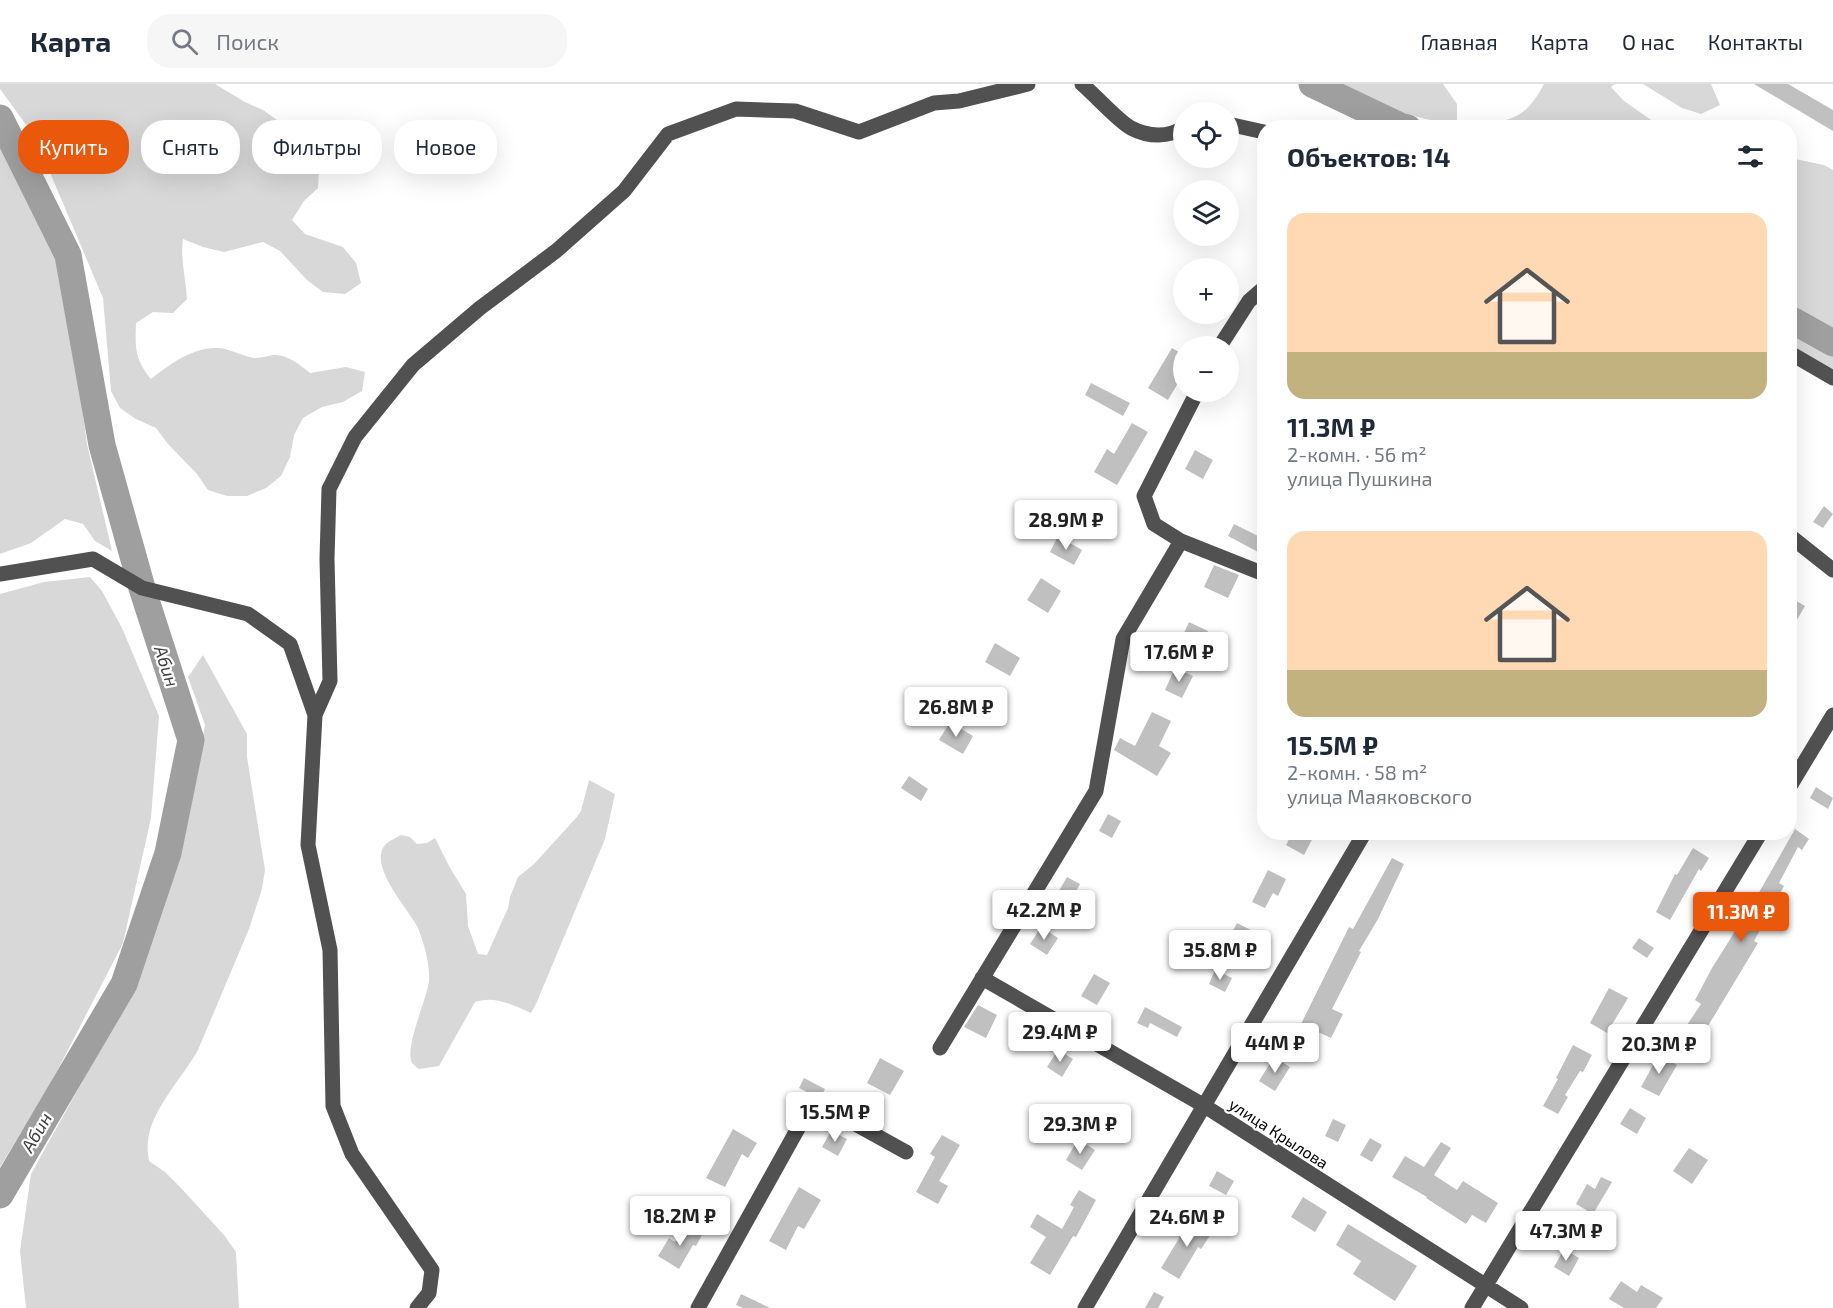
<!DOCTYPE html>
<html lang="ru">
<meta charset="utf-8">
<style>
body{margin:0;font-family:"Exo 2",sans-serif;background:#f6f6f7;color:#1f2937;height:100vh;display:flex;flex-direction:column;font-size:22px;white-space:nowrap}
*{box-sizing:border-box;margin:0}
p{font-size:20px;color:#747a83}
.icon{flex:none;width:33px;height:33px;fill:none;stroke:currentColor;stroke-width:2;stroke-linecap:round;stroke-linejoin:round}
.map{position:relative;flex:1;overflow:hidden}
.side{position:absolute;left:1257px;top:36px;width:540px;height:720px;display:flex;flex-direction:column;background:#fff;border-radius:24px;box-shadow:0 6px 24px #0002}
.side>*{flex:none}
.top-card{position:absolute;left:18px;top:36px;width:570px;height:54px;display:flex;gap:12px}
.controls{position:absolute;left:1173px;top:18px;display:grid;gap:12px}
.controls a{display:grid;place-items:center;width:66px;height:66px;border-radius:50%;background:#fff;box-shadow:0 6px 24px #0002;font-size:30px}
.price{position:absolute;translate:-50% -51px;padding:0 14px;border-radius:6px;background:#fff;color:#222;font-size:20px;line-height:39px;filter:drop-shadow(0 2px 3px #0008)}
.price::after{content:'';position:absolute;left:50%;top:36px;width:18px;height:14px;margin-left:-9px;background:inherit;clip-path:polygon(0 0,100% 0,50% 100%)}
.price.current{background:#ea580c;color:#fff}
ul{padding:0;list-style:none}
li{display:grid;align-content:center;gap:12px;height:318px;padding:0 30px}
li span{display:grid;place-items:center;height:186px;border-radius:18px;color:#555}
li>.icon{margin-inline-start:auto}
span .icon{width:108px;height:108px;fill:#fffc;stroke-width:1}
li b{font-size:26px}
h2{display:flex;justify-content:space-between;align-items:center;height:72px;padding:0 30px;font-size:26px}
.pill{padding:0 21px;border-radius:24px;background:#fff;box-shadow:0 6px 24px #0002;font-size:21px;line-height:54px}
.pill.current{background:#ea580c;color:#fff}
header{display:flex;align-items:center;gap:36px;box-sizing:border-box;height:84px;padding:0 30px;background:#fff;border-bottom:2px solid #e0e1e3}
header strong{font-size:28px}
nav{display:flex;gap:33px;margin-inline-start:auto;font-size:21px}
.search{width:420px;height:54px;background:#f6f6f7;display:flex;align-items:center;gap:15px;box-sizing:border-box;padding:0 21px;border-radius:24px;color:#747a83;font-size:22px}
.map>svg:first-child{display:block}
.green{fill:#d8d8d8}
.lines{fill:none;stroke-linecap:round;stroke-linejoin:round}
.river{stroke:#9f9f9f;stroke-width:27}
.building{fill:#c0c0c0}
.minor{stroke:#515151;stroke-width:15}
.labels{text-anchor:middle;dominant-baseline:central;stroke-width:4.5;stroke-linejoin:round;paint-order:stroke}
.street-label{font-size:16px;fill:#000;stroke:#fff}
.water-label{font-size:18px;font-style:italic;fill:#404040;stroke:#fff}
</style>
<header>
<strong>Карта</strong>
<div class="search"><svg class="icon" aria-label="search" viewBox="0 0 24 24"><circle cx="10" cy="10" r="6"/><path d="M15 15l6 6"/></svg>Поиск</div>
<nav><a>Главная</a><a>Карта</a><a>О нас</a><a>Контакты</a></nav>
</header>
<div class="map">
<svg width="1833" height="1224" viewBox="0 0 1833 1224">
<rect width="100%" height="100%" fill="#fff"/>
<path class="green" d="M0,0H215L245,18L263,26L298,51L319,84L318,104L304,117L292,136L305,150L343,163L356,179L361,199L345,210L323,208L307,196L280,167L263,158L224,168L203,163L183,155C180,175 186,195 187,215L173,229L153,228L136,239C135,265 135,275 151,295C170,280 193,263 218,264C228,264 242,272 254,274C261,274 267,272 273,271C287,270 299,280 310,289L346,283L365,288L362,307L343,318L322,323L303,334L294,351L290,373L281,392L266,404L247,412H227L208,406L197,390L168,360L156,344L136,335L120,324L111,307L103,214L35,53L0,5Z
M1332,0H1443L1457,20V40C1411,35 1373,20 1332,0Z
M1544,0H1615L1611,3L1624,17L1657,40V43L1484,42C1518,34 1527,31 1544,0Z
M1643,0H1711L1720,21L1701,30L1682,24Z
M0,61L15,81L63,187L87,360L112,467L95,457L83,440L65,435L31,459L0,470Z
M1790,74L1824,81L1833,86V250L1790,225Z
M1790,245L1833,269V285L1790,261Z
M90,493L102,507L122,544L159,632L151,734L123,859L51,999L0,1083V510L44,498Z
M203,571L247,650V673L265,786L262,805L249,845L198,966C183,993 150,1027 148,1058C147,1064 148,1070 149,1077L165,1088L181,1104L224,1151L236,1168L239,1224H26L20,1167L31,1090L139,895L180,771L205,641L188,593Z
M589,696L615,710L605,755L536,920L531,929C513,921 494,911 475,918L439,982L419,985C416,983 414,981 412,979C404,964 427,915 429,897C430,880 424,858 417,842C407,824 368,781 385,761C388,757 396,754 401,751L410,753L417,760L427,759L435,754L449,782L466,810L468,842L478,870L487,871L508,824L510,813L518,793L534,780L576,734L581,727Z"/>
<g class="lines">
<path class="river" d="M1312,0L1400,42L1408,44
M0,34L68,171L102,361L142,504L191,656L168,769L124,900L0,1111
M1790,235L1833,259"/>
</g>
<path class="building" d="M1754,0H1788L1833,26V47Z
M1172,264L1184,271V289L1168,316L1148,304Z
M1091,299L1130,319L1123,332L1085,311Z
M1132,339L1148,348L1117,401L1094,388L1107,365L1114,370Z
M1195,366L1213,376L1203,395L1185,385Z
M1824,422L1833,430L1823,444L1813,438Z
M1234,440L1264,455V461L1260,469L1228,452Z
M1058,452L1082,466L1074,481L1050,468Z
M1214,481L1239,491L1228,514L1204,503Z
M1041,494L1061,507L1048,529L1027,516Z
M1790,513L1805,522L1790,548Z
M1189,538L1208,547L1199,567L1180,558Z
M995,559L1020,574L1010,592L985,578Z
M1175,584L1193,592L1182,614L1165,606Z
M1152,628L1171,637L1159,662L1171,669L1157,692L1114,666L1120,654L1135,662Z
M950,638L973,652L963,670L939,656Z
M909,692L928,705L921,717L901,704Z
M1816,703L1833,714L1828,725L1810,714Z
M1108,730L1121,737L1112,754L1099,747Z
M1795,745L1809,755L1802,766L1798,763L1779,799L1784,802L1754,857L1758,859L1699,957L1683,947L1701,920L1695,916L1712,884L1744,833L1743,832L1751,818L1753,819Z
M1293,748H1316L1304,771L1286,761Z
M1693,764L1709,774L1701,787L1699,785L1670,836L1656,828L1675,790L1677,791Z
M1392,774L1404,780L1378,835L1359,867L1361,868L1332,925L1343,930L1331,954L1301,940L1349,843L1353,845Z
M1268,786L1286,795L1278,812L1273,809L1265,824L1252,818Z
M1067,793L1080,800L1070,819L1056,812Z
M1237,839L1255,848L1248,862L1230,852Z
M1041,843L1058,854L1047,871L1030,860Z
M1639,854L1654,864L1647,874L1632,864Z
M1215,886L1232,894L1225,908L1209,900Z
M1094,890L1110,899L1097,921L1081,912Z
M1609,904L1628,914L1607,949L1590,939Z
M978,921L997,931L986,954L964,943Z
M1145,923L1182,943L1177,953L1150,939L1148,944L1137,939Z
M1573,961L1592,971L1583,988L1580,987L1565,1011L1568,1013L1558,1030L1543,1022L1558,995L1556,994Z
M1058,966L1073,975L1062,993L1047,983Z
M1659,970L1677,981L1659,1012L1641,1003Z
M1274,973L1290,983L1275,1007L1259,997Z
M880,974L904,987L890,1011L867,999Z
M804,994L825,1005L820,1015L799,1004Z
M1630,1024L1646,1034L1637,1050L1620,1040Z
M1333,1035L1346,1041L1338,1058L1325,1052Z
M733,1045L757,1059L748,1074L742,1070L725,1103L706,1094Z
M831,1047L847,1055L838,1072L822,1063Z
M942,1051L960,1061L939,1097L948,1102L938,1120L916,1108L935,1073L930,1070Z
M1370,1054L1382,1061L1372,1078L1360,1071Z
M1078,1055L1095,1066L1082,1086L1066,1076Z
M1441,1058L1451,1064L1434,1091L1457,1106L1463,1097L1498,1119L1486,1139L1472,1131L1466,1140L1426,1114L1427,1113L1392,1093L1405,1072L1424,1083Z
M1689,1064L1708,1076L1692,1100L1673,1087Z
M1217,1087L1234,1097L1226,1111L1209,1102Z
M1601,1093L1612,1098L1593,1130L1576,1120L1587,1100L1595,1105Z
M799,1103L821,1116L804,1145L798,1142L786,1166L769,1157Z
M1079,1106L1096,1116L1076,1153L1073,1152L1050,1191L1030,1179L1046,1153L1030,1143L1037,1130L1062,1145L1074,1123L1070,1121Z
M1303,1113L1327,1128L1315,1148L1291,1133Z
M1192,1133L1213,1147L1201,1165L1198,1163L1179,1195L1161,1184Z
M1348,1140L1417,1182L1395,1217L1353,1190L1361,1177L1336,1161Z
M684,1141L702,1151L696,1162L693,1161L679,1185L658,1172L669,1154L675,1158Z
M1564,1165L1579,1174L1569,1192L1554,1183Z
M1621,1197L1637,1208L1641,1201L1663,1214L1656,1224H1624L1609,1215Z
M1154,1208L1164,1213L1158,1224H1145Z
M741,1210L770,1224H743L736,1221Z"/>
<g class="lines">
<path class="minor" d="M1082,0C1094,10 1119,38 1131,44C1148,53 1169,54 1184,43
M1228,40L1264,48
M1220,262L1249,217L1264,204
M1790,269L1833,294
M1197,308L1144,412L1154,440L1181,457L1264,490
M1790,452L1833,486
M0,490L93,475L142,504L248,530L290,560L315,631L308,761L330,866L333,1022L352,1070L432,1186L429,1209L417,1224
M315,631L330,597L327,475L329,405L355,353L413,281L480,224L556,167L624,107L668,50L736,25L795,27L859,48L934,19L959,17L1028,0
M1790,702L1833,631
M982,894L1203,1021L1521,1224
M940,964L1096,707L1123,555L1181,457
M698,1224L801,1039L814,1026H830L906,1068
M1085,1224L1365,748
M1472,1224L1761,748"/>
</g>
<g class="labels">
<g class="street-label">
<text transform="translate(1279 1049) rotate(33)">улица Крылова</text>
</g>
<g class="water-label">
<text transform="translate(167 582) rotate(72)">Абин</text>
<text transform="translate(36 1048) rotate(-60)">Абин</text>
</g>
</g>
</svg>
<div class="controls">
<a><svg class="icon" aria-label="locate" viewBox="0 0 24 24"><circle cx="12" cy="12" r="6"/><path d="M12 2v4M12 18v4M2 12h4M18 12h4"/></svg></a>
<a><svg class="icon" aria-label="layers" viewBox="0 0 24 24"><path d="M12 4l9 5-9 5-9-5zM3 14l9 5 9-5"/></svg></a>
<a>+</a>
<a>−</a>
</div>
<b class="price" style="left:1066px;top:467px">28.9M ₽</b>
<b class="price" style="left:1179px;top:599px">17.6M ₽</b>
<b class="price" style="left:956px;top:654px">26.8M ₽</b>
<b class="price" style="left:1044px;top:857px">42.2M ₽</b>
<b class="price current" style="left:1741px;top:859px">11.3M ₽</b>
<b class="price" style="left:1220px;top:897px">35.8M ₽</b>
<b class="price" style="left:1060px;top:979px">29.4M ₽</b>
<b class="price" style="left:1275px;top:990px">44M ₽</b>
<b class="price" style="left:1659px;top:991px">20.3M ₽</b>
<b class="price" style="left:835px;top:1059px">15.5M ₽</b>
<b class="price" style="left:1080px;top:1071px">29.3M ₽</b>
<b class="price" style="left:680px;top:1163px">18.2M ₽</b>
<b class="price" style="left:1187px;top:1164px">24.6M ₽</b>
<b class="price" style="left:1566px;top:1178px">47.3M ₽</b>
<div class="top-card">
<a class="pill current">Купить</a>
<a class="pill">Снять</a>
<a class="pill">Фильтры</a>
<a class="pill">Новое</a>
</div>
<section class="side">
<h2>Объектов: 14<svg class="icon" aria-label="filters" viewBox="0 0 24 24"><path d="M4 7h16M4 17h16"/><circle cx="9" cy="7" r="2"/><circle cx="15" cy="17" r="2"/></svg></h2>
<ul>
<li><span style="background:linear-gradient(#ffd9b3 75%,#c2b280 0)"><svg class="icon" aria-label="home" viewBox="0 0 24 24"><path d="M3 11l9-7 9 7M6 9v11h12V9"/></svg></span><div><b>11.3M ₽</b><p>2-комн. · 56 m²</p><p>улица Пушкина</p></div></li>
<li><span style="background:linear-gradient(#ffd9b3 75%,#c2b280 0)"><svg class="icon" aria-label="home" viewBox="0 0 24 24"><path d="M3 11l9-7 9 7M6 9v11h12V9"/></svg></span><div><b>15.5M ₽</b><p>2-комн. · 58 m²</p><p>улица Маяковского</p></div></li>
</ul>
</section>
</div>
